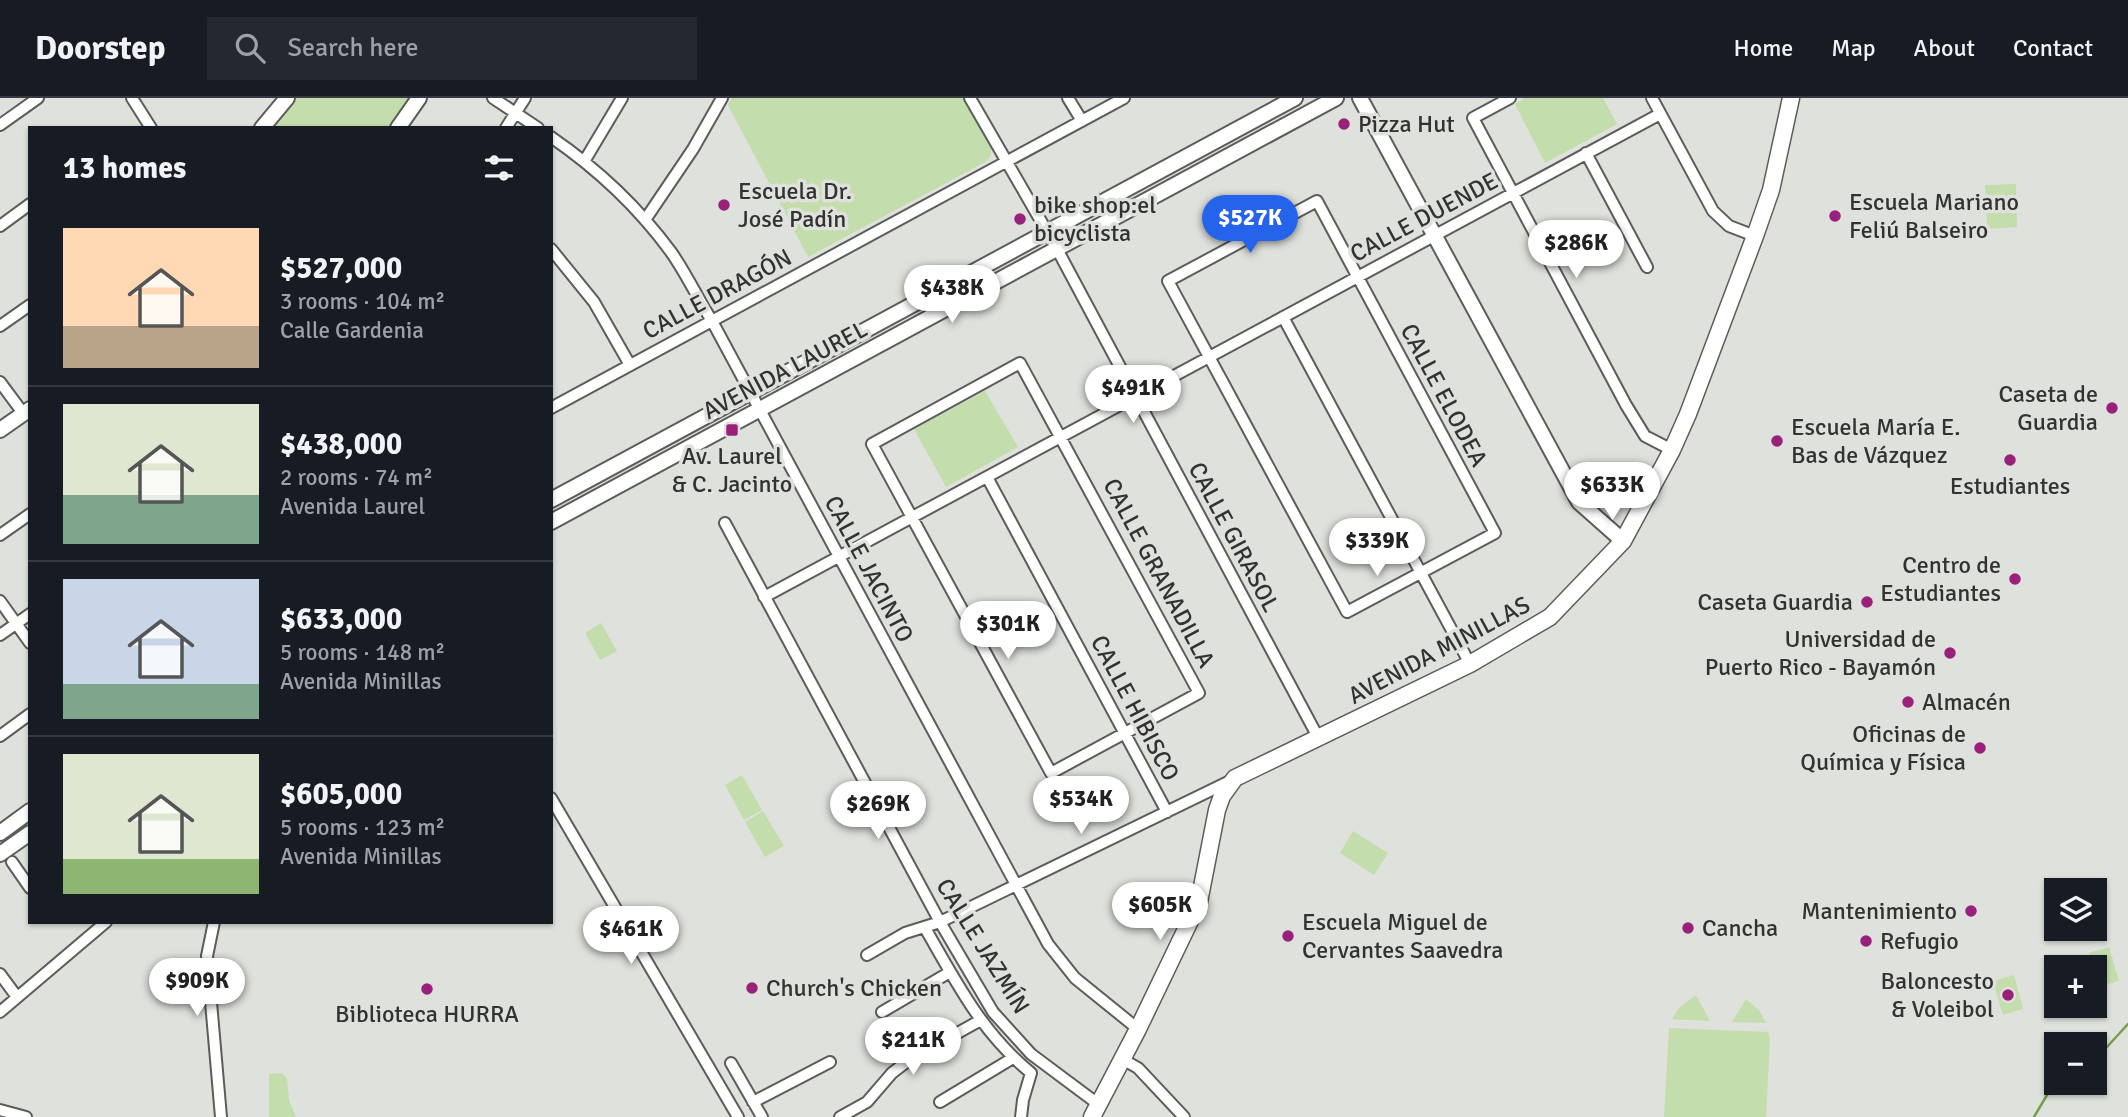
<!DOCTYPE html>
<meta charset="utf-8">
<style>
body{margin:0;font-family:Signika,sans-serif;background:#242831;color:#f1f3f6;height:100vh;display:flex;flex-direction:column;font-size:26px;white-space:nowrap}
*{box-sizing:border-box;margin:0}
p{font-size:23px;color:#9ea1a6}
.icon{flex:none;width:38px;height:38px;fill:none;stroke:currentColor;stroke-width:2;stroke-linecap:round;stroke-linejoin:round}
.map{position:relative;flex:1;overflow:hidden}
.sheet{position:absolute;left:28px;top:28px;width:525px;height:798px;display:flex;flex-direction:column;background:#171b24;border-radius:0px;box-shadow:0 2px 5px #0004}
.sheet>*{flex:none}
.fabs{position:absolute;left:2044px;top:780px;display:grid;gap:14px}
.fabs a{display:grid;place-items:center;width:63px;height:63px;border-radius:0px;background:#171b24;box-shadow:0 2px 5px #0004;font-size:35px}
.price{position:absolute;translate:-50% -60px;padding:0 16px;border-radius:24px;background:#fff;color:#222;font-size:23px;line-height:46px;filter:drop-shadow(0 2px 4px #0008)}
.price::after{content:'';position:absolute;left:50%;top:42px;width:21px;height:16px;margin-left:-10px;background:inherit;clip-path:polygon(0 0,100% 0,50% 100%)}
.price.selected{background:#2563eb;color:#fff}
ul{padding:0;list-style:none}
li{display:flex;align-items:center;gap:21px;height:175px;padding:0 35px}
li+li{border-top:2px solid #363941}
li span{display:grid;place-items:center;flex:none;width:196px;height:140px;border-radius:0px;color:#555}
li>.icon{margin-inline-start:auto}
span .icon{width:84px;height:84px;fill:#fffc;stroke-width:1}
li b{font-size:30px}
h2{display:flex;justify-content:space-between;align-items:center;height:84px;padding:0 35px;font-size:30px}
header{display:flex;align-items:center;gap:42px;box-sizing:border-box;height:98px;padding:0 35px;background:#171b24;border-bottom:2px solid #363941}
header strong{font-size:33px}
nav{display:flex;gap:38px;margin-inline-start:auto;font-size:24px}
.search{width:490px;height:63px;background:#242831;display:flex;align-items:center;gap:18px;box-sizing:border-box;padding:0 24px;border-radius:0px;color:#9ea1a6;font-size:26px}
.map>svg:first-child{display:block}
.green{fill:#c3ddac}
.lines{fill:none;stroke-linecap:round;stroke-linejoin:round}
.stream{stroke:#779e4e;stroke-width:2.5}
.minor-casing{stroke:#5b5d59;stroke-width:14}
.tertiary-casing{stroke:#5b5d59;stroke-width:18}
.secondary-casing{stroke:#5b5d59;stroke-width:19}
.minor{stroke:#fff;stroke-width:10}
.tertiary{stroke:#fff;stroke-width:14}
.secondary{stroke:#fff;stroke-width:16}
.poi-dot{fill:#9a217b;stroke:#dfe1dd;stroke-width:2.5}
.labels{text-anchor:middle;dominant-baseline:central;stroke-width:7;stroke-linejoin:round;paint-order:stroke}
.poi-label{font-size:24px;fill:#313231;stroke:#dfe1dd;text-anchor:start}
.street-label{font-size:24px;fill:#313231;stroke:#dfe1dd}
</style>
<header>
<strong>Doorstep</strong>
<div class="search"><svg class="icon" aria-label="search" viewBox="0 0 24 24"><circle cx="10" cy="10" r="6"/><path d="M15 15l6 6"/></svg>Search here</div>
<nav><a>Home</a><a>Map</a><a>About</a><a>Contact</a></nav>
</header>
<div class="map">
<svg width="2128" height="1019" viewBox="0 0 2128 1019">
<rect width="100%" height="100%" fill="#dfe1dd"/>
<path class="green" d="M287,0H419L398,30H262Z
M732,0H962L991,49V57L987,63L808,159L728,7Z
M1525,0H1603L1617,26L1545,65L1515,6Z
M2016,86L2017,129L1987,131L1985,87Z
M985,293L1018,349L946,389L914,331Z
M601,525L617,553L600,562L585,535Z
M742,677L762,712L744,722L725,687Z
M763,713L784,748L765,759L745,724Z
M1353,733L1388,755L1374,777L1340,755Z
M2109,849L2119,883L2098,889L2095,870H2093L2089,855Z
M2014,877L2023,911L2003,917L1993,883Z
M1696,897L1710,923L1672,921L1679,910Z
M1746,901L1759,912L1766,925L1732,924Z
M1669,930L1768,934L1770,940L1766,1019H1664Z
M282,975L287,980L289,1002L296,1019H269V976Z"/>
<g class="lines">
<path class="stream" d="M2095,962L2128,926
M2034,1019L2050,992L2060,985"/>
<defs>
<path id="minor" d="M132,0L151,30
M493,0L538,30
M970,0L1057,151L1319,641
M1068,0L1082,23
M1510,0L1473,20L1626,307L1645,338L1672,352
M1652,0L1713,113L1729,128L1755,138
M0,27L38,0
M506,30L525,0
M551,39C596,70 638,109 671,154C686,175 698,201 712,223L1048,846L1075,880L1138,931
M1586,55L1647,169
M585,62L622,0
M1317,103L1495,435L1347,514L1168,183Z
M645,122L693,51L722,0
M0,128L30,106
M551,151L594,204L630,267
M1283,219L1470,566
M0,228L30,207
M1020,265L1199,595L1051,675L872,346Z
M0,284L23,315
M551,310L1124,0
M987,379L1167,714
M725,425L940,824L993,914L1031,956L1098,1006
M0,437L30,416
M764,499L1660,16
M0,503L30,545
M0,537L30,516
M0,638L30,616
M551,700L738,1019
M12,764L30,790
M214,824L207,858L221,1019
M925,830C957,885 981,934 1031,975L1023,1002L1021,1019
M867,857L905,835L940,824L1230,683
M0,876L17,899
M0,914L106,824
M882,914L950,874
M1122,961L1138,970L1184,1019
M731,965L762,1019
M753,1004L830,964
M940,1004L1013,960
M0,1012L26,1019
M840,1019L867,1004L892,975L909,962L981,922"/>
<path id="tertiary" d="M1360,0L1579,404L1623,443
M262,30L287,0
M398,30L419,0
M0,332L30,311
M551,402L1295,0
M551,424L1336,0
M0,735L30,713
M0,756L30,735"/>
<path id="secondary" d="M1092,1019L1138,931L1199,804L1217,712L1222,698L1235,680L1470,566L1550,519L1623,443L1672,352L1688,316L1755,138L1771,92L1791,0"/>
</defs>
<use href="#minor" class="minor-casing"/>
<use href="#tertiary" class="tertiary-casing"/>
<use href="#secondary" class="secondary-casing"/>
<use href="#minor" class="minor"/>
<use href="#tertiary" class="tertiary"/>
<use href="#secondary" class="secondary"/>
</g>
<g class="poi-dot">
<circle cx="1344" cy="26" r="7"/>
<circle cx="724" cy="107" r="7"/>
<circle cx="1835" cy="118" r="7"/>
<circle cx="1020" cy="121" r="7"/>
<circle cx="2112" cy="310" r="7"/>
<rect x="725" y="325" width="14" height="14" rx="3.5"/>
<circle cx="1777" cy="343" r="7"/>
<circle cx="2010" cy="362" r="7"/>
<circle cx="2015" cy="481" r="7"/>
<circle cx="1867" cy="504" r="7"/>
<circle cx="1950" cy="555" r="7"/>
<circle cx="1908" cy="604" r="7"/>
<circle cx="1980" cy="650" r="7"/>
<circle cx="1971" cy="813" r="7"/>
<circle cx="1688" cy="830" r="7"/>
<circle cx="1288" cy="838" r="7"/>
<circle cx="1866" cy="843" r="7"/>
<circle cx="752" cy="890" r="7"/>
<circle cx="427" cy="891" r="7"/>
<circle cx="2008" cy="897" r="7"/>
</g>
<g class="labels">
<g class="poi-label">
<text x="1358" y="26">Pizza Hut</text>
<text x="738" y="93">Escuela Dr.<tspan x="738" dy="28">José Padín</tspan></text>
<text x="1849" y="104">Escuela Mariano<tspan x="1849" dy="28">Feliú Balseiro</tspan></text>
<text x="1034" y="107">bike shop:el<tspan x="1034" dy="28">bicyclista</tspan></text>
<text x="2098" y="296" text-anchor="end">Caseta de<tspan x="2098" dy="28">Guardia</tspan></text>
<text x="1791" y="329">Escuela María E.<tspan x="1791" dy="28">Bas de Vázquez</tspan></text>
<text x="732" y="358" text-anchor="middle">Av. Laurel<tspan x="732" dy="28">&amp; C. Jacinto</tspan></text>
<text x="2010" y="388" text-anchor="middle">Estudiantes</text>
<text x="2001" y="467" text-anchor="end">Centro de<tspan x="2001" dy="28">Estudiantes</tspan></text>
<text x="1853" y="504" text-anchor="end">Caseta Guardia</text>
<text x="1936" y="541" text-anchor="end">Universidad de<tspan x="1936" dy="28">Puerto Rico - Bayamón</tspan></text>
<text x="1922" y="604">Almacén</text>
<text x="1966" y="636" text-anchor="end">Oficinas de<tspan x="1966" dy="28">Química y Física</tspan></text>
<text x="1957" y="813" text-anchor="end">Mantenimiento</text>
<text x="1302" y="824">Escuela Miguel de<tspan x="1302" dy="28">Cervantes Saavedra</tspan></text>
<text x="1702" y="830">Cancha</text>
<text x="1880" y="843">Refugio</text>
<text x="1994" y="883" text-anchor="end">Baloncesto<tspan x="1994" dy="28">&amp; Voleibol</tspan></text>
<text x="766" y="890">Church's Chicken</text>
<text x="427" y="916" text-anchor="middle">Biblioteca HURRA</text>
</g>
<g class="street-label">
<text transform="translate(1424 119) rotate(-28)">CALLE DUENDE</text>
<text transform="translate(717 196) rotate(-28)">CALLE DRAGÓN</text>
<text transform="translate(785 272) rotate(-28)">AVENIDA LAUREL</text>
<text transform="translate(1444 297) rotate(62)">CALLE ELODEA</text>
<text transform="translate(1234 439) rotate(62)">CALLE GIRASOL</text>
<text transform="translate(869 471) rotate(62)">CALLE JACINTO</text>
<text transform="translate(1159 475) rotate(62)">CALLE GRANADILLA</text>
<text transform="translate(1439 552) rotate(-28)">AVENIDA MINILLAS</text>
<text transform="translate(1135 610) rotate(62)">CALLE HIBISCO</text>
<text transform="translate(983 848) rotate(58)">CALLE JAZMÍN</text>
</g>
</g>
</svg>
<div class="fabs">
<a><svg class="icon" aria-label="layers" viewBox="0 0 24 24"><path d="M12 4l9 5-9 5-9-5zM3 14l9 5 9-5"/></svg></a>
<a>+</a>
<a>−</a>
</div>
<b class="price selected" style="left:1250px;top:157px">$527K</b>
<b class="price" style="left:1576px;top:182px">$286K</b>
<b class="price" style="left:952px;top:227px">$438K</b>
<b class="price" style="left:1133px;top:327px">$491K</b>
<b class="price" style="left:1612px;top:424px">$633K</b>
<b class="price" style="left:1377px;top:480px">$339K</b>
<b class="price" style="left:1008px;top:563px">$301K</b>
<b class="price" style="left:1081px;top:738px">$534K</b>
<b class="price" style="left:878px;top:743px">$269K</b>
<b class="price" style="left:1160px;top:844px">$605K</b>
<b class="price" style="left:631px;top:868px">$461K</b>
<b class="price" style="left:197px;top:920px">$909K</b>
<b class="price" style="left:913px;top:979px">$211K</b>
<section class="sheet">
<h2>13 homes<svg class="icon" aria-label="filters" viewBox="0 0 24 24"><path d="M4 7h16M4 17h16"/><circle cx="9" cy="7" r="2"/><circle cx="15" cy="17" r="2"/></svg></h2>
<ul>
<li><span style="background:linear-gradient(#ffd9b3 70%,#b9a48a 0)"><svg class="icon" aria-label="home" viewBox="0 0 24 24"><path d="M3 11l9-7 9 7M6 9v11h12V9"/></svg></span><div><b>$527,000</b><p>3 rooms · 104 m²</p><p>Calle Gardenia</p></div></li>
<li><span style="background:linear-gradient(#dfe7d0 65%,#7fa58c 0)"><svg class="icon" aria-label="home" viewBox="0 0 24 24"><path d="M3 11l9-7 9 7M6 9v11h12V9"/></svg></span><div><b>$438,000</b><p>2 rooms · 74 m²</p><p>Avenida Laurel</p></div></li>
<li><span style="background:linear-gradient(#c9d6e8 75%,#7fa58c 0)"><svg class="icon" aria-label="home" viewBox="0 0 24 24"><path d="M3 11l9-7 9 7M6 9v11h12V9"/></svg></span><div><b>$633,000</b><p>5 rooms · 148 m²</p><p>Avenida Minillas</p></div></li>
<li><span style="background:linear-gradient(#dfe7d0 75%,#8fb573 0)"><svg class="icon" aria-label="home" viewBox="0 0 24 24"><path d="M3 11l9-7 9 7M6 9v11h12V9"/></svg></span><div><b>$605,000</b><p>5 rooms · 123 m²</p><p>Avenida Minillas</p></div></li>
</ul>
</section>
</div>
